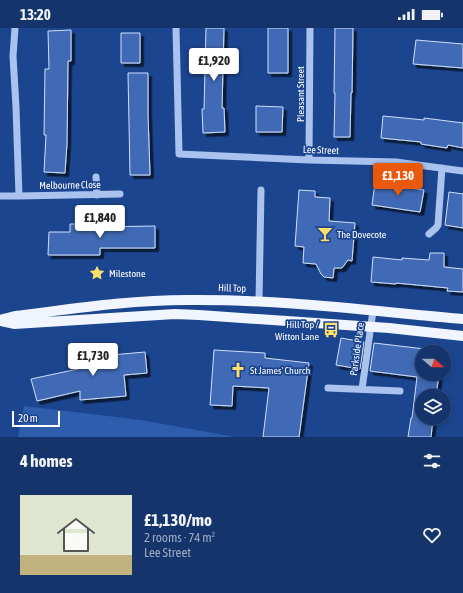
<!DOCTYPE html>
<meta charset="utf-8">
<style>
body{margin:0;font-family:"Asap Condensed",sans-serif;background:#1d3c71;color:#f1f3f6;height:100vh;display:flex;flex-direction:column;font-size:15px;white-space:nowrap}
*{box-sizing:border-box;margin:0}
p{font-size:13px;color:#9daac1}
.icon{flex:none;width:22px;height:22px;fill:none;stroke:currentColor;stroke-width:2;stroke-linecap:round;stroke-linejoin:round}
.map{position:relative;height:409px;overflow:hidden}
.side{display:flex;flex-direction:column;background:#14346b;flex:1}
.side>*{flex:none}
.needle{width:26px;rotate:110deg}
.buttons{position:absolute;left:415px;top:317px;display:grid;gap:8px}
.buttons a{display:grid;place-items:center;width:36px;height:36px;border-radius:50%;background:#14346b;box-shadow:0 2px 6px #0003,0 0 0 1px #334f7e;font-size:20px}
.scale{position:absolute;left:12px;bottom:10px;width:48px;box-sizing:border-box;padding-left:4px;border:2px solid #fff;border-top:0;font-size:11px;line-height:14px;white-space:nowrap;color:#fff;-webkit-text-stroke:3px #1b458f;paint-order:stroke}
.price{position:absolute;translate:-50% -34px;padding:0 9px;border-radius:4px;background:#fff;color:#222;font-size:13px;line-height:26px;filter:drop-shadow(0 1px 2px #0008)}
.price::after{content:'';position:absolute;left:50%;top:24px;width:12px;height:9px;margin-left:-6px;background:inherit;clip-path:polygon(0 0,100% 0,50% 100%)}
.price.active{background:#ea580c;color:#fff}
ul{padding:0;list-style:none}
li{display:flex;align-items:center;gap:12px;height:100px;padding:0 20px}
li span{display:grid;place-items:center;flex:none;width:112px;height:80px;border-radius:0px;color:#555}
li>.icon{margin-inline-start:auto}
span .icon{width:48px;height:48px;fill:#fffc;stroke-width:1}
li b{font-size:17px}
h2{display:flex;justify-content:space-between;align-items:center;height:48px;padding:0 20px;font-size:17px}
.status{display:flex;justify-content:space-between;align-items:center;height:28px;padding:0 20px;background:#14346b;direction:ltr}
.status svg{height:11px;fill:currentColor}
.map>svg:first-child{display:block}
.green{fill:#2e5dad}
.building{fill:#3f6bb5;stroke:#cfdffa;filter:url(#shadow)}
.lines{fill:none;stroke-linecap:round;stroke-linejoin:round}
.minor{stroke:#a9c3ee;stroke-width:7}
.major{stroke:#f0f5ff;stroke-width:10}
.labels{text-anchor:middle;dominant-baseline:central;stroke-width:3.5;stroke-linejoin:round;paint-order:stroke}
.street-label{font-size:10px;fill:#fff;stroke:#1b458f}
.poi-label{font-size:10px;fill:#fff;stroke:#1b458f;text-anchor:start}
</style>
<div class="status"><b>13:20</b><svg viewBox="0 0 49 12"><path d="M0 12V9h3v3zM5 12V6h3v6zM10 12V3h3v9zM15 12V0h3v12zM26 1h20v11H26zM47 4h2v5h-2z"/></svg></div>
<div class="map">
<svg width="463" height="409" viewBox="0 0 463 409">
<defs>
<filter id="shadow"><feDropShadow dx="3.5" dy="3.5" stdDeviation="0" flood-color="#0009"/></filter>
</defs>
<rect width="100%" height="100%" fill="#1b458f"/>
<path class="green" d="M24,378L141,392L235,409H18Z"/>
<path class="building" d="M206,0H224L222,80H224L225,104L203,105L202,81H204Z
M268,0H288V45H268Z
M335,0H353L352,65H351L350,109H334L335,65H334Z
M71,2V33H68L67,115L65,145L44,144L46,107H44L45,41H49L48,3Z
M121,5H140V35H121Z
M416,12L463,16V40L413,36Z
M128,45H148V87L150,147H130Z
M256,78L283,79L282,104H256Z
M383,88L424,92V90L463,95V120L448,117L447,120L421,116V114L381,110Z
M375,155L424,162L420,184L372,177Z
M299,162L315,163V169L330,170L329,193L355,195L352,233L348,232L342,240H334L333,250L324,249L321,246L316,236L303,235L304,219L295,218Z
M449,164L463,166V200L445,197Z
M70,196H92V199L155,198V220H100V227H48L49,204H70Z
M430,225H444V239L463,241V264L447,263L448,260L396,255V256L371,254L373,229L402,232V230L429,232Z
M341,310L364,314L360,341L336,337Z
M374,315L442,323L422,324V346H439L436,368H422V390H434H433L431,409H408L411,390H412L417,349L370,343Z
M214,322L265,325V330L309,335L299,409H263L269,360L233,358L232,378L210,377Z
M145,324L147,345L124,347L126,368L80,372V363L37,373L31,351L78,341L77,330Z"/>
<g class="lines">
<path class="minor" d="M176,0L179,126L309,132L396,134L463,143
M309,132L310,0
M96,149L97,167
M0,168H19L16,79L13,28L15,0
M19,168L120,166
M429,206L436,200L438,197L442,140
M259,273L261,162
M328,360L400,363
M362,361L373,283"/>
<path class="major" d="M0,292L15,288C72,281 129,272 187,272C279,271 371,283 463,291
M1,293L14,296L175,286L199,287L389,300L463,308"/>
</g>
<defs>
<symbol id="bar-bare" viewBox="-9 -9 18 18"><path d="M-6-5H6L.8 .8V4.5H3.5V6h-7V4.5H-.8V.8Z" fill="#ffdf66" stroke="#1b458f" stroke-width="2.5" paint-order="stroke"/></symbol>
<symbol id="sight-bare" viewBox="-9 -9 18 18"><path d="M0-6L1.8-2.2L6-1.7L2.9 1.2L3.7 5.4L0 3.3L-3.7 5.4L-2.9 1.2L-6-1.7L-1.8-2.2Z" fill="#ffdf66" stroke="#1b458f" stroke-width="2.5" paint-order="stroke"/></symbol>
<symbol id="bus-bare" viewBox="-9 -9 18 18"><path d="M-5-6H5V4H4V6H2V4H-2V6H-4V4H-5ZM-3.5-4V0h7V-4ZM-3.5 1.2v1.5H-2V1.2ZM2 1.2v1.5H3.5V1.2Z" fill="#ffdf66" stroke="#1b458f" stroke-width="2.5" paint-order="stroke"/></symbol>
<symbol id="church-bare" viewBox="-9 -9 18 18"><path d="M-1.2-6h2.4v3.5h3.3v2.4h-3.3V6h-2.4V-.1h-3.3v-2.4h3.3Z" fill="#ffdf66" stroke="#1b458f" stroke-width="2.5" paint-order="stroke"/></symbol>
</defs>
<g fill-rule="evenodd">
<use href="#bar-bare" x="314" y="195" width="22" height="22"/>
<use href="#sight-bare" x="86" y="234" width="22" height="22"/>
<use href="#bus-bare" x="320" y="291" width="22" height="22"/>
<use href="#church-bare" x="227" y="331" width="22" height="22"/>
</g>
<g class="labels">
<g class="street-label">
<text transform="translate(300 66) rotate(-90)">Pleasant Street</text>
<text transform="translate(321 122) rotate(2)">Lee Street</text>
<text transform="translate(70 157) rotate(-1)">Melbourne Close</text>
<text transform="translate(232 260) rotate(2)">Hill Top</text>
<text transform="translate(357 321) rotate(-82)">Parkside Place</text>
</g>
<g class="poi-label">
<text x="337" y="206">The Dovecote</text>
<text x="109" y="245">Milestone</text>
<text x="319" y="296" text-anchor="end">Hill Top /<tspan x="319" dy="12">Witton Lane</tspan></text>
<text x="250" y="342">St James' Church</text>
</g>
</g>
</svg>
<div class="buttons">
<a><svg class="needle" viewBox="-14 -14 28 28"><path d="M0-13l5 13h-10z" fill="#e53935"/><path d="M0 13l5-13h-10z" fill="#9daac1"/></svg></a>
<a><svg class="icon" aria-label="layers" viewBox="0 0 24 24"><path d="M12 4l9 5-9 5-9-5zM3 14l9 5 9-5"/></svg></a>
</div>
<div class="scale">20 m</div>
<b class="price" style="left:214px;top:54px">£1,920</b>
<b class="price active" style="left:398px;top:169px">£1,130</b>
<b class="price" style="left:100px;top:211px">£1,840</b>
<b class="price" style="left:93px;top:349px">£1,730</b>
</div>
<section class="side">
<h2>4 homes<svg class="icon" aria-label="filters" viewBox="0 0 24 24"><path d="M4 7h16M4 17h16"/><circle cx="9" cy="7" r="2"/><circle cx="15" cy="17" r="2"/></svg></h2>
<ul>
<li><span style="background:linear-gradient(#dfe7d0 75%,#c2b280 0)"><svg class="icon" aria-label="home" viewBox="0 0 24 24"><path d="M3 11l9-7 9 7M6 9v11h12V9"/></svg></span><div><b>£1,130/mo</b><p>2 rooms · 74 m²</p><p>Lee Street</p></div><svg class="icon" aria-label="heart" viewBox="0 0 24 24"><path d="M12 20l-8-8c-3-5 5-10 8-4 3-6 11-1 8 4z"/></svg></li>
</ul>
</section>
